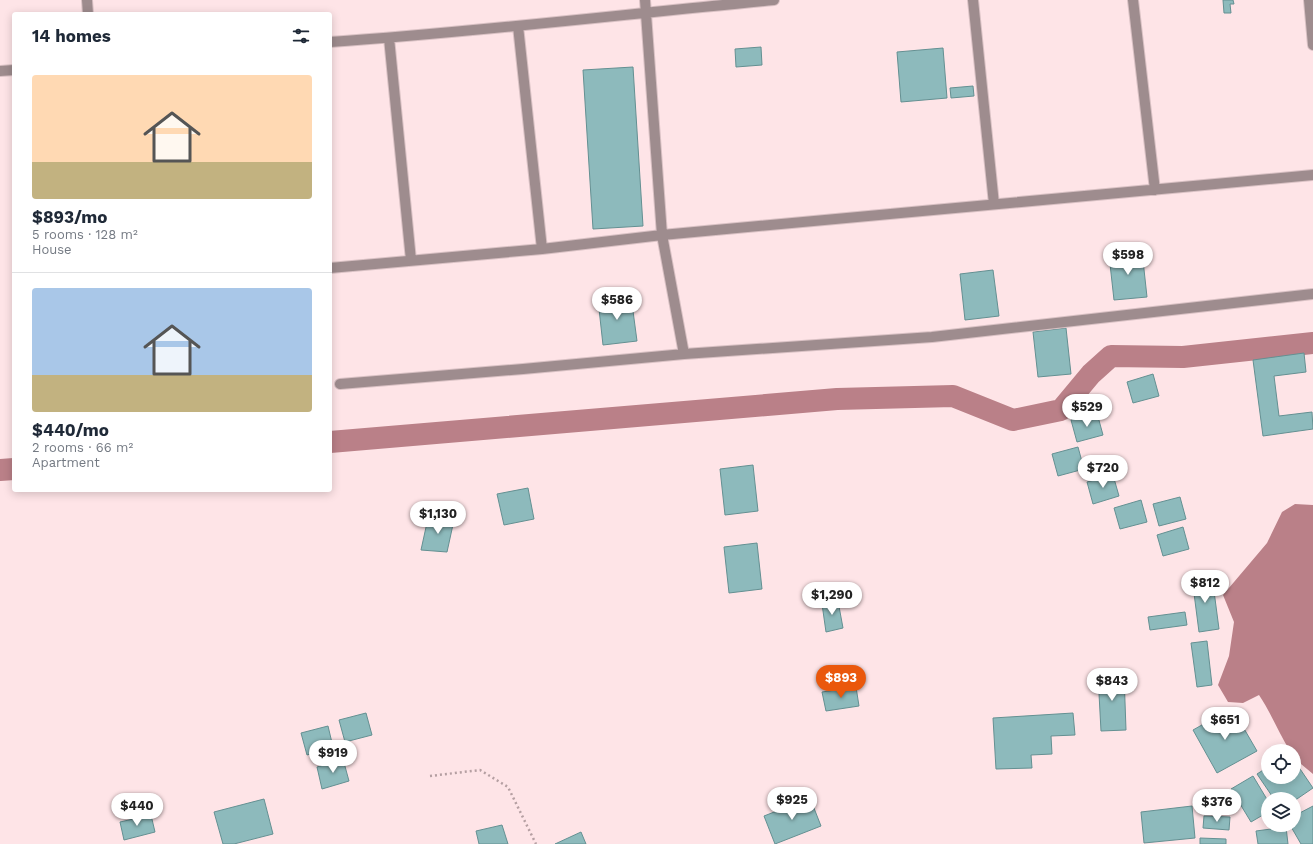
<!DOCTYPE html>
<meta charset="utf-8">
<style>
body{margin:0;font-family:"Work Sans",sans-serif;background:#f6f6f7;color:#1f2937;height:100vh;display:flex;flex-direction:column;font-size:15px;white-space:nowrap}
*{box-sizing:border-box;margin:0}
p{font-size:13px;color:#747a83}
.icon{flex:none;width:22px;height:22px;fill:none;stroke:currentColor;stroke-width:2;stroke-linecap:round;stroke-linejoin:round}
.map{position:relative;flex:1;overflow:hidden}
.panel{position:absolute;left:12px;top:12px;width:320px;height:480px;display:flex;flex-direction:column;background:#fff;border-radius:4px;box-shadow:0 2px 10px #0003}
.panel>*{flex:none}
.controls{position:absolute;left:1261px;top:744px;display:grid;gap:8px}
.controls a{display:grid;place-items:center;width:40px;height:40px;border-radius:50%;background:#fff;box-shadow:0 2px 10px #0003;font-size:20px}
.price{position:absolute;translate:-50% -34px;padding:0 9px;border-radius:14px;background:#fff;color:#222;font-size:13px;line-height:26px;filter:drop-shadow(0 1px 2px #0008)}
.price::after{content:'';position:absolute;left:50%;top:24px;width:12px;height:9px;margin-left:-6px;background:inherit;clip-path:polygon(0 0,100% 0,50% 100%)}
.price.selected{background:#ea580c;color:#fff}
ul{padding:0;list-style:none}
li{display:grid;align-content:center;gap:8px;height:212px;padding:0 20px}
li+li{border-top:1px solid #e0e1e3}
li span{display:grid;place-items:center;height:124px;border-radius:4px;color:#555}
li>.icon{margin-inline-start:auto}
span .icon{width:72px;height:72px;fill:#fffc;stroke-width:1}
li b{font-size:17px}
h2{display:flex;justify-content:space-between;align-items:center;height:48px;padding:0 20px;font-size:17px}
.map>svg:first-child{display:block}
.water{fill:#ba8088}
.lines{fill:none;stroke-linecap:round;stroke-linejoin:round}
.canal{stroke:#ba8088;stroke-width:22}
.building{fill:#8dbabc;stroke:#649092}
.street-casing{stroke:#d9c1c4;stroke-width:12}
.path{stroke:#b59fa2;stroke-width:2.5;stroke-dasharray:2 3;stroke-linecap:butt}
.street{stroke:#9e8c8e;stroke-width:10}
</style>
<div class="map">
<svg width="1313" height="844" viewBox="0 0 1313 844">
<rect width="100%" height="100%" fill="#fee4e7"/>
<path class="water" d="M1295,504L1313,505V774L1295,759L1294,751H1290C1279,733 1271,713 1259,695L1243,703L1228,702L1218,685L1229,656L1234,622L1223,595L1267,543L1282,512Z"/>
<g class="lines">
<path class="canal" d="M330,442L837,399L953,396L1013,420L1061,410L1091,374L1111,356L1183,357L1313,343
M0,470L14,469"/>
</g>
<path class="building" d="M1223,0H1233L1234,4H1230L1231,13H1224Z
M761,47L762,65L736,67L735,49Z
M943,48L947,98L901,102L897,52Z
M633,67L643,226L593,229L583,70Z
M973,86L974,96L951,98L950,88Z
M1142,251L1147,297L1114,300L1109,255Z
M993,270L999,316L965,320L960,274Z
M631,296L637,341L603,345L598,300Z
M1066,328L1071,374L1038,377L1033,332Z
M1304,353L1306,372L1274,376L1279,416L1312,412L1313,429L1263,436L1253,360Z
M1153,374L1159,396L1133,403L1127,382Z
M1097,413L1103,435L1077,442L1071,420Z
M1078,447L1084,469L1058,476L1052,454Z
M753,465L758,511L725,515L720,469Z
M1113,475L1119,496L1093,504L1087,482Z
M528,488L534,519L504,525L497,494Z
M1180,497L1186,519L1159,526L1153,504Z
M1141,500L1147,522L1120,529L1114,508Z
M428,518L454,520L447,552L421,550Z
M1183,527L1189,549L1163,556L1157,535Z
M757,543L762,589L729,593L724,547Z
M1212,576L1219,629L1199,632L1192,578Z
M838,601L843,628L826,632L822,604Z
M1185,612L1187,625L1150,630L1148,617Z
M1207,641L1212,685L1197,687L1191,643Z
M1124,674L1126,730L1101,731L1098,675Z
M856,687L859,706L826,711L822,692Z
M1232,708L1257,751L1217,773L1193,730Z
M366,713L372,735L345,742L339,720Z
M1073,713L1075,735L1051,736L1052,754L1031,755L1032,768L996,769L993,718Z
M328,726L333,747L307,755L301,733Z
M343,759L349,781L322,789L317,767Z
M1294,760L1313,788L1294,801V799H1274L1257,774L1268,767V777H1294Z
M1253,776L1268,801V812L1251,822L1231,789Z
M810,798L821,826L775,844L764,816Z
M264,799L273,834L234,844H223L214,812Z
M1192,806L1195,838L1144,843L1141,812Z
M1313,806V844H1301L1290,825H1294V816Z
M151,815L155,832L124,840L120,822Z
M1204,816L1230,817L1229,830L1203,828Z
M502,825L508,844H479L476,831Z
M1286,827L1288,844H1258L1256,831Z
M581,832L586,844H555Z
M1200,838L1226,839V844H1200Z"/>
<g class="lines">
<defs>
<path id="street" d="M87,0L88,14
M645,0L662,235L684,354
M973,0L994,204
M1133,0L1155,190
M1309,0L1313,45
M518,26L542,249
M389,38L411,260
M330,42C478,32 626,14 774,0
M0,71L14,70
M330,268L542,249L662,235L1313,175
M340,384L523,369L684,354L932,337L1313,294"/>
</defs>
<use href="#street" class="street-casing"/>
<path class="path" d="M430,776L480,770L508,787L536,844"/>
<use href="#street" class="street"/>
</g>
</svg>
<div class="controls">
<a><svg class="icon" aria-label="locate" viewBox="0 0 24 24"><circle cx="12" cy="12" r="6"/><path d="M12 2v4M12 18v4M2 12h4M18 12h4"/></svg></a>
<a><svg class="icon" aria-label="layers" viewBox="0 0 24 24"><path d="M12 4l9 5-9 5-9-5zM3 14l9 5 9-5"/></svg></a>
</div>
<b class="price" style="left:1128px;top:276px">$598</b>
<b class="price" style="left:617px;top:321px">$586</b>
<b class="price" style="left:1087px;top:428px">$529</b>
<b class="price" style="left:1103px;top:489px">$720</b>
<b class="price" style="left:438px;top:535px">$1,130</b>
<b class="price" style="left:1205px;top:604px">$812</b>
<b class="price" style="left:832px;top:616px">$1,290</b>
<b class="price selected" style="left:841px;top:699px">$893</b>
<b class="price" style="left:1112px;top:702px">$843</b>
<b class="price" style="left:1225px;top:741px">$651</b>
<b class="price" style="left:333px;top:774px">$919</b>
<b class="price" style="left:792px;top:821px">$925</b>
<b class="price" style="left:1217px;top:823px">$376</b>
<b class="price" style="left:137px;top:827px">$440</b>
<section class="panel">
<h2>14 homes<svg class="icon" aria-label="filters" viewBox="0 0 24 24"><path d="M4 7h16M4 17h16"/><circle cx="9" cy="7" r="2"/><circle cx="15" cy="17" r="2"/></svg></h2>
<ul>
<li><span style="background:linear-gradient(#ffd9b3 70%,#c2b280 0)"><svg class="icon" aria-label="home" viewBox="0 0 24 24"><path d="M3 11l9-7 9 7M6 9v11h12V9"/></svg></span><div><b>$893/mo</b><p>5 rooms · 128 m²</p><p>House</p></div></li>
<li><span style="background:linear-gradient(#a9c7e8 70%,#c2b280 0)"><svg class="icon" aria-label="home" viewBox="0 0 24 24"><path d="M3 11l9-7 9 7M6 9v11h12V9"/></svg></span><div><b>$440/mo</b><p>2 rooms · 66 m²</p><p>Apartment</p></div></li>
</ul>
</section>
</div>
